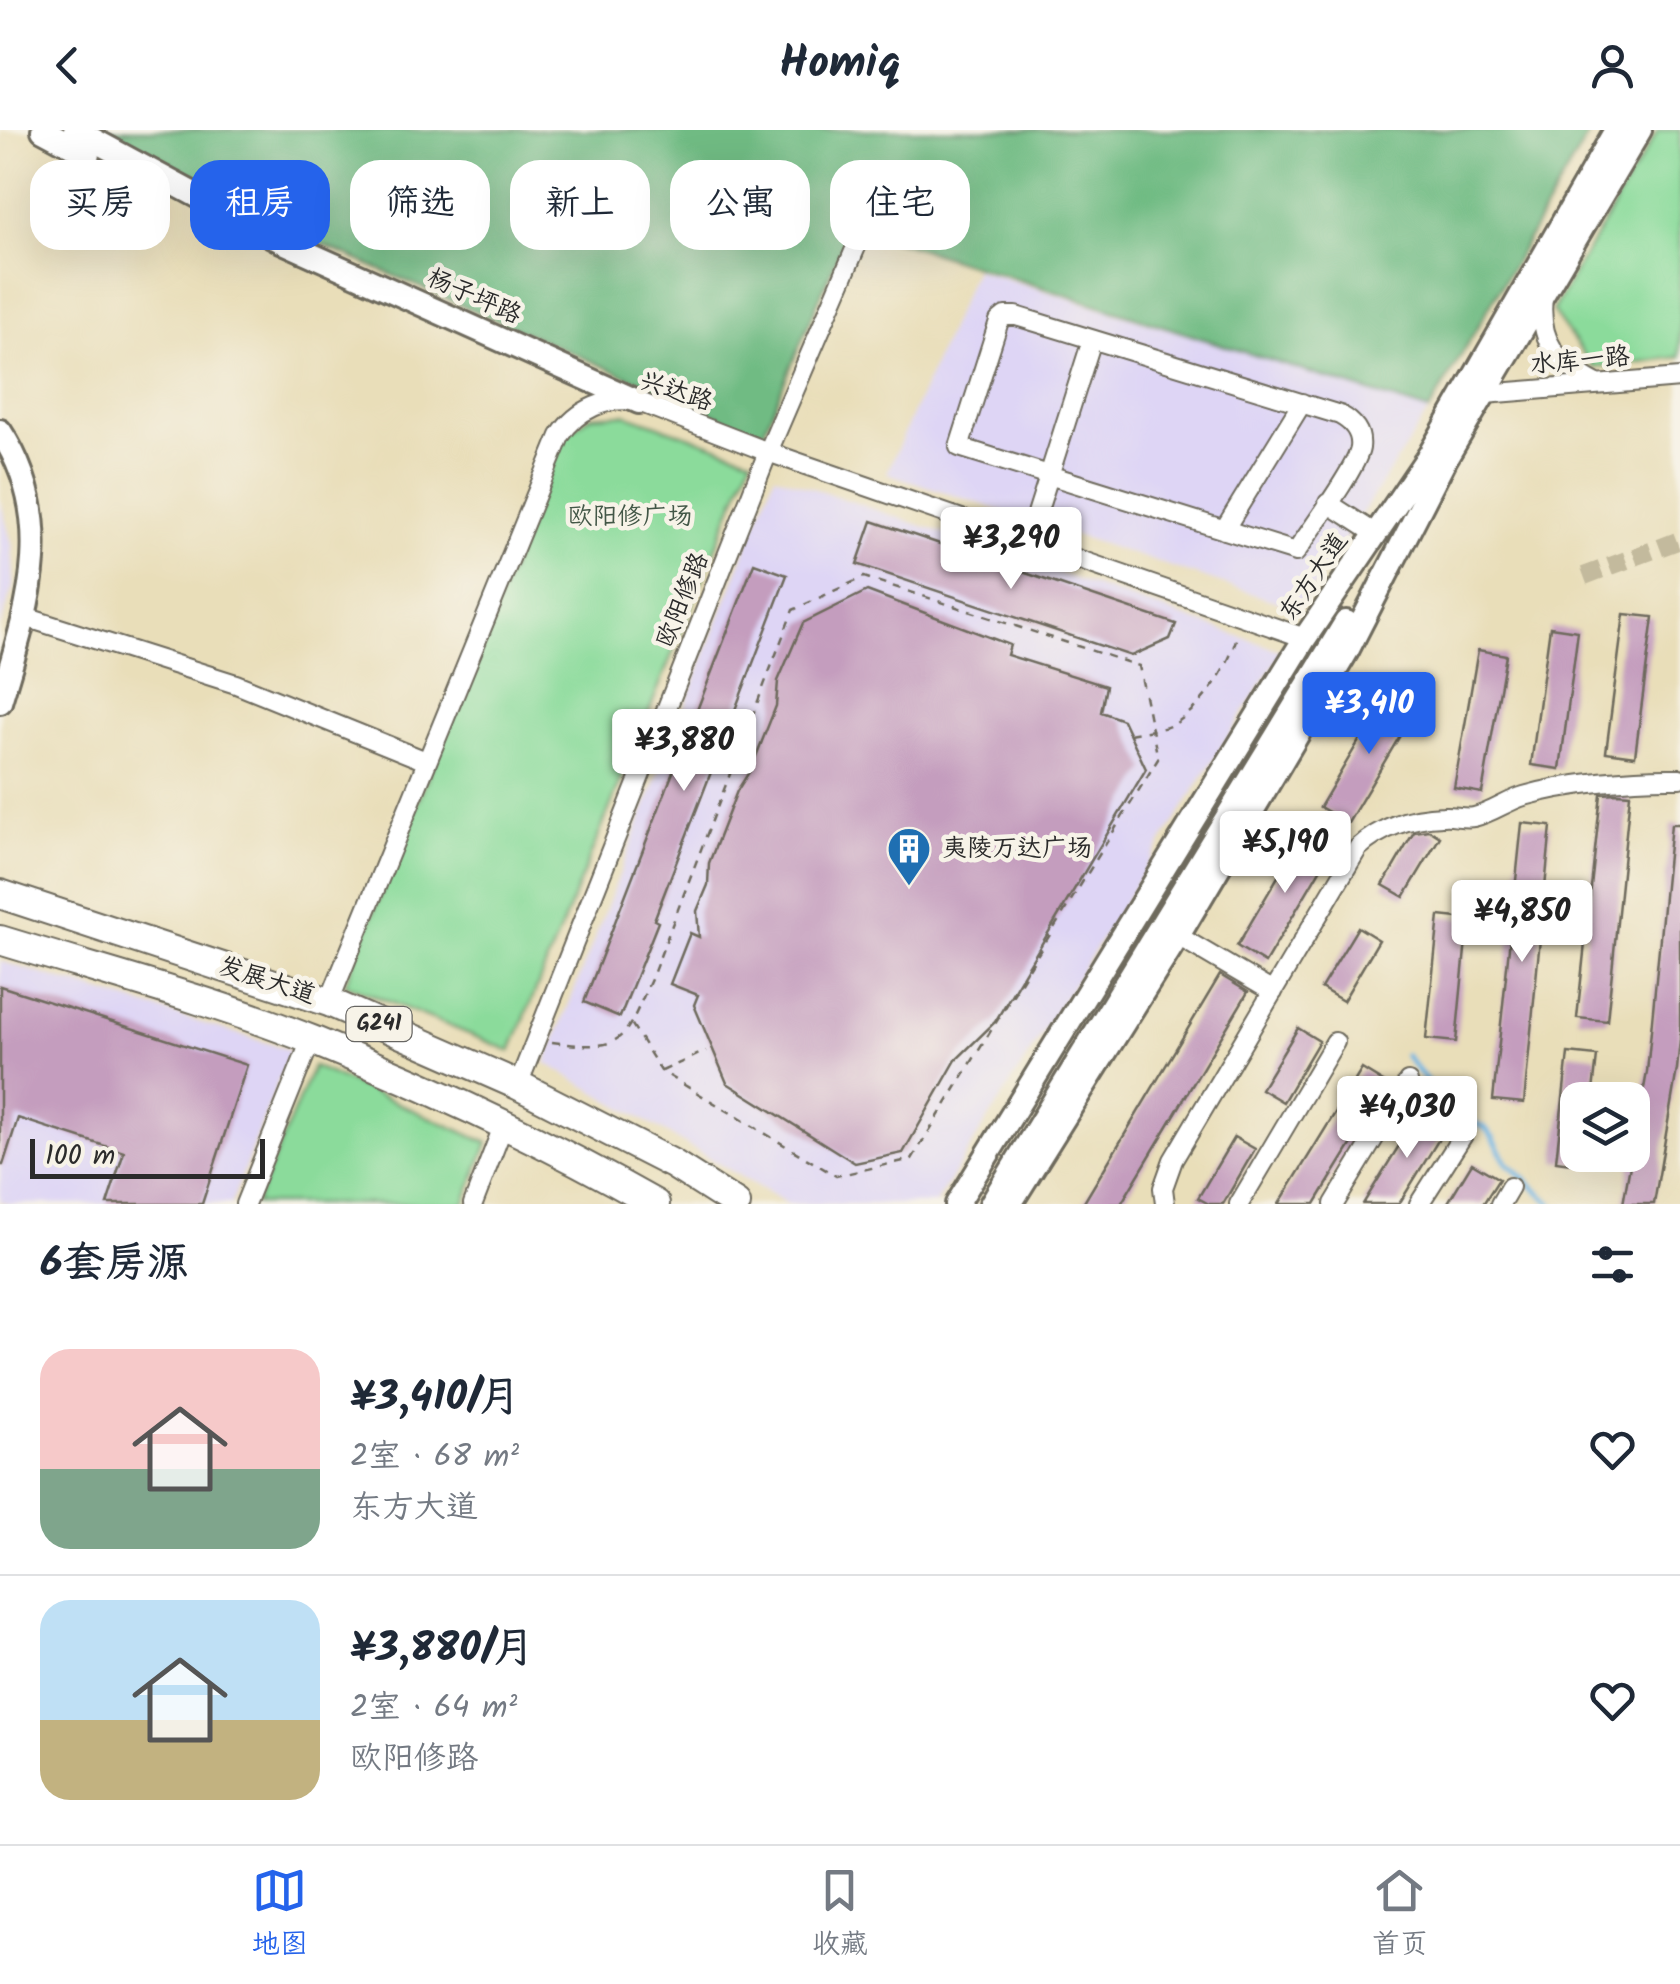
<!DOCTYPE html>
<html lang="zh">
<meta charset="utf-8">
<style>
body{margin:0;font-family:Kalam,"LXGW WenKai TC",sans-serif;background:#f2f2f3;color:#1f2937;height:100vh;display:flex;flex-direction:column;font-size:38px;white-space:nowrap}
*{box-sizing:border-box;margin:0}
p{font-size:32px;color:#747a83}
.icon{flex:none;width:55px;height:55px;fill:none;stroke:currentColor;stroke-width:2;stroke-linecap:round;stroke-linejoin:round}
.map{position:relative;height:1074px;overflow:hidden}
.details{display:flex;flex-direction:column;background:#fff;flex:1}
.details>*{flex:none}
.guide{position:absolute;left:30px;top:30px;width:1000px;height:90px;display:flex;gap:20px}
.controls{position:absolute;left:1560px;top:952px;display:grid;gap:20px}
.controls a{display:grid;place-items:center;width:90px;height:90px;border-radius:20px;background:#fff;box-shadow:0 10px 40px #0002;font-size:50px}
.scale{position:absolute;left:30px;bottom:25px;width:235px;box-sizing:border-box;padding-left:10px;border:5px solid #2b2b2b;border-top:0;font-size:28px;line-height:35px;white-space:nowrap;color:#2b2b2b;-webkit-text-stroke:8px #f7f3e8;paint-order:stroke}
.price{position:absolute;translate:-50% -85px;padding:0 22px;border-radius:10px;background:#fff;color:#222;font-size:32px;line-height:65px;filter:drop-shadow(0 2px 5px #0008)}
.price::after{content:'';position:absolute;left:50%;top:60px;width:30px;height:22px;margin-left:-15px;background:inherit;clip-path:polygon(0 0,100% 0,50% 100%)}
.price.current{background:#2563eb;color:#fff}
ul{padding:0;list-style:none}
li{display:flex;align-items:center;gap:30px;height:250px;padding:0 40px}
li+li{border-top:2px solid #e0e1e3}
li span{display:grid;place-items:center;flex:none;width:280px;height:200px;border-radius:30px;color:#555}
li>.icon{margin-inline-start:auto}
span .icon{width:120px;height:120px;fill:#fffc;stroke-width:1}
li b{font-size:42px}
h2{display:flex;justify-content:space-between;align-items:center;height:120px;padding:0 40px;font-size:42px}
.tag{padding:0 35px;border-radius:30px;background:#fff;box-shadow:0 10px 40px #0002;font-size:35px;line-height:90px}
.tag.current{background:#2563eb;color:#fff}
header{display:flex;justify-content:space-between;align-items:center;height:130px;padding:0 40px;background:#fff;font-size:45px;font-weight:800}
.dock{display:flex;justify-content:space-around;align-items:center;height:140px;border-top:2px solid #e0e1e3;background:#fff;font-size:28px;color:#747a83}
.dock a{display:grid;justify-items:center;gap:5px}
.dock .current{color:#2563eb}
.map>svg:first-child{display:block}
.built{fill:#ded5f5}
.green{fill:#8bdb9b;stroke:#5b8363;stroke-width:2.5}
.forest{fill:#70bb83;stroke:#4e7357;stroke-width:2.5}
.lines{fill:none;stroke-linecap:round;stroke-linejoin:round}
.stream{stroke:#6cb5e4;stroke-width:5}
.building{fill:#c49dbe}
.minor-tunnel{stroke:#c3ba9d;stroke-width:18;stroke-dasharray:18 9;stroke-linecap:butt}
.minor-casing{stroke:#6e6a5d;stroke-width:22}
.major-casing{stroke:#6e6a5d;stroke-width:28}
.highway-casing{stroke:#6e6a5d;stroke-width:32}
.path{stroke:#6e6a5d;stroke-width:2.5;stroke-dasharray:8 8;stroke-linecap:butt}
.minor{stroke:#fff;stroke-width:18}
.major{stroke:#fff;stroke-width:22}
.highway{stroke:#fff;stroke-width:28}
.labels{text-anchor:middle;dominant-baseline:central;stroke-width:9;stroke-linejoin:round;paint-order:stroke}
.shield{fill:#f7f3e8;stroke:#686764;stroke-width:2.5}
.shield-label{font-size:22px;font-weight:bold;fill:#2b2b2b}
.street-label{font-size:25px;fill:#2b2b2b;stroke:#f7f3e8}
.park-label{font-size:25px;fill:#435747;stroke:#f7f3e8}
.poi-label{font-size:25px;fill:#2b2b2b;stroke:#f7f3e8;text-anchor:start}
</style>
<header><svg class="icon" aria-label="back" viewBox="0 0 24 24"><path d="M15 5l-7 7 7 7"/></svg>Homiq<svg class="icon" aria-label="person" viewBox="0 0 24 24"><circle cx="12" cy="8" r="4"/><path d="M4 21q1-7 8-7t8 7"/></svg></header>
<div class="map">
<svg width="1680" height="1074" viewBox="0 0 1680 1074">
<rect width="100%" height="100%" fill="#f7f3e8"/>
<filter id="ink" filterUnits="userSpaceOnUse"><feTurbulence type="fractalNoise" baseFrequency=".01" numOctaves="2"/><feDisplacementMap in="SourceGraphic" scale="20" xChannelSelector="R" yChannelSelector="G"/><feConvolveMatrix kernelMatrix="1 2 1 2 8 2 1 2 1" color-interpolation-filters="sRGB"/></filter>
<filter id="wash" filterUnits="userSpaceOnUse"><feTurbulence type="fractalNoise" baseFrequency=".0048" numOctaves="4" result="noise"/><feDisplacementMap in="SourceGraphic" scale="40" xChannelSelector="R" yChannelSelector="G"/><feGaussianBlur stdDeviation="2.25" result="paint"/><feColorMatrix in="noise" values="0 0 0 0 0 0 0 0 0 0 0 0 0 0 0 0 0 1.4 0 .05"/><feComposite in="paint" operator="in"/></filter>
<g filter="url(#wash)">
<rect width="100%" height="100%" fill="#e9deb9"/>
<path class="built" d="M975,139L1429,281L1299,479L887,343Z
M775,345L1282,521L935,1074H788L546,933Z
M0,370L12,414L14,454L0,498Z
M0,831L290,920L231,1074H9L0,1071Z"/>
<path class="green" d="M1658,0H1680V227L1594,238L1552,181Z
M625,284L752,328L511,921L345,854L564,306L591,286Z
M313,936L488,1013L464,1074H255Z"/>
<path class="forest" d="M98,0H1591L1429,281L850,96L762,305L295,103Z"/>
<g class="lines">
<path class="stream" d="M1405,925L1453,982L1485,998L1493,1007L1507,1033L1552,1074"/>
</g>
<g id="blocks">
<path class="building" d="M872,391L1176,494L1170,509L1131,526L857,434Z
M754,433L787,445L654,790L658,792L620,887L584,872Z
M867,461L1010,515L1007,525L1106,556L1101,582L1123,590L1146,639L995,892L956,930L903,1023L855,1033L727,953L694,875L698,865L670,854L690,803L699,807L697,781L708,755L709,733L737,661L751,639L776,576L778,551L803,493Z
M1624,484L1653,487L1635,626L1606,622Z
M1550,497L1578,501L1560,639L1531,635Z
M1478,520L1506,525L1482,663L1454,658Z
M1389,560L1417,577L1348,693L1320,677Z
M1618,663L1630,664L1607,891L1577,888L1601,664Z
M1522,693L1551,696L1524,973L1493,970Z
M1671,694H1680V910L1677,939L1654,1074H1623L1647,942Z
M1306,699L1334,716L1265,833L1237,816Z
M1429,700L1440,707L1404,767L1383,755L1414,702Z
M1439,786L1468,789L1456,912L1426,909Z
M1358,797L1379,810L1343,871L1321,858Z
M1220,845L1248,862L1181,974L1121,1074H1083Z
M0,856L247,935L202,1074H107L124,1022L18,988L3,1035H0Z
M1298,898L1319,911L1283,972L1261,959Z
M1568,923L1597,926L1592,970H1578V1034L1556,1031Z
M1362,939L1388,955L1324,1059L1315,1074H1279Z
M1421,980L1447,996L1399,1074H1363Z
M1234,1007L1255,1019L1223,1074H1209L1198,1068Z
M1472,1033L1499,1049L1483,1074H1447Z"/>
</g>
</g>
<g filter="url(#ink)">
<use href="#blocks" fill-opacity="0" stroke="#6e6a5d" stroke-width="2.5"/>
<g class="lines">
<path class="minor-tunnel" d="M1584,446L1680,410"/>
<defs>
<path id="minor" d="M1543,166C1538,213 1557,233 1597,254
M1005,186H1016L1340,285C1353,292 1362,302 1360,318C1357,338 1309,402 1296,422L959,317L999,191Z
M1485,264L1680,248
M1328,373L1376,404
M1224,400L1302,273
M1028,412L1092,210
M25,487L236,554L426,631
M1178,806L1273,862
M329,872L560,306C576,280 608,265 639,272L768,322L1305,508
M518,955L768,322L856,117
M245,1074L311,910
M473,1074L504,994
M1165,1074L1163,1058L1173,1030L1358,718C1382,696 1410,687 1443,686C1453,685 1464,689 1474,687C1492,683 1507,671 1524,666C1569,653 1633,647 1680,648
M1239,1074L1335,912
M1334,1074L1408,952
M1419,1074L1463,1005
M1500,1074L1510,1057"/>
<path id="major" d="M43,0L88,24
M75,0L281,111L639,272
M0,301C59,390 28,478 0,572
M957,1074L1305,508L1430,324L1616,0
M991,1074L1346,492
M1010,1074L1178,806L1347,521L1445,330L1640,0"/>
<path id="highway" d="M0,764L329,872L518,955L673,1034L736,1074
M0,810C104,842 211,870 312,910C429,957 545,1011 655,1074"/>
</defs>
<use href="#minor" class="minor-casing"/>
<use href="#major" class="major-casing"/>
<use href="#highway" class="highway-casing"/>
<path class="path" d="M1130,604C1143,601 1165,600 1176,593C1206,573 1230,536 1238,502
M552,912C626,922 623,912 652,847L793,480L864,447L1139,536L1158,629L912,1029L836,1046L661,941L631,893
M662,941L706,921"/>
<use href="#minor" class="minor"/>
<use href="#major" class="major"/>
<use href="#highway" class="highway"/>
</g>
</g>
<defs>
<symbol id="building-pin" viewBox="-11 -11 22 30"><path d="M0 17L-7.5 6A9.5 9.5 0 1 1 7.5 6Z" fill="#1f6fb2" stroke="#f7f3e8"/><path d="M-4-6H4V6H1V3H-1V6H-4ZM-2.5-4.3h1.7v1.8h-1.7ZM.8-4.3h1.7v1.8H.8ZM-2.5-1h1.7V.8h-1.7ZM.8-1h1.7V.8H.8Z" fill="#fff"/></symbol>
</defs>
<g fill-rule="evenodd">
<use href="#building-pin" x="884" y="694" width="50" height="68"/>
</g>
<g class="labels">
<rect class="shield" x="346.5" y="877" width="65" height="34" rx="8"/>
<g class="shield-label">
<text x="379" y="894">G241</text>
</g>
<g class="street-label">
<text transform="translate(474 167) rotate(24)">杨子坪路</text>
<text transform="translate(1580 231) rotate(-5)">水库一路</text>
<text transform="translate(676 262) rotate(18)">兴达路</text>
<text transform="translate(1314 447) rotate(-56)">东方大道</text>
<text transform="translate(683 470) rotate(-68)">欧阳修路</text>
<text transform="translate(267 851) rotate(18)">发展大道</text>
</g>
<g class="park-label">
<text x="630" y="387">欧阳修广场</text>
</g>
<g class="poi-label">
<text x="942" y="719">夷陵万达广场</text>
</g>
</g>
</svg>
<div class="controls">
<a><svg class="icon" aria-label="layers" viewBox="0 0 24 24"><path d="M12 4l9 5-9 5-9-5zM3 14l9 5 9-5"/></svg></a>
</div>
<div class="scale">100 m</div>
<b class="price" style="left:1011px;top:462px">¥3,290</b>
<b class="price current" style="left:1369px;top:627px">¥3,410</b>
<b class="price" style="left:684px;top:664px">¥3,880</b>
<b class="price" style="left:1285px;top:766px">¥5,190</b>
<b class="price" style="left:1522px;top:835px">¥4,850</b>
<b class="price" style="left:1407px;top:1031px">¥4,030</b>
<div class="guide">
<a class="tag">买房</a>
<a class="tag current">租房</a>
<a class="tag">筛选</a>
<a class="tag">新上</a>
<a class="tag">公寓</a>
<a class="tag">住宅</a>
</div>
</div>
<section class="details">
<h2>6套房源<svg class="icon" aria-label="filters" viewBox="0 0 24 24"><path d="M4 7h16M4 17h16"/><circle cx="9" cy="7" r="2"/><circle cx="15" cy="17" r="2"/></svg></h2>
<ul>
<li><span style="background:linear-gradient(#f6c9c9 60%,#7fa58c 0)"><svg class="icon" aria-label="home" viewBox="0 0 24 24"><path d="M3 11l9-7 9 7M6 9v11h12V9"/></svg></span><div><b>¥3,410/月</b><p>2室 · 68 m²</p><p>东方大道</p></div><svg class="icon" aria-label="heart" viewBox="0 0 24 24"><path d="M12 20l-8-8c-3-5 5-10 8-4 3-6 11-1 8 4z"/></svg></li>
<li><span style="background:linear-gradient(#bfe0f5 60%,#c2b280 0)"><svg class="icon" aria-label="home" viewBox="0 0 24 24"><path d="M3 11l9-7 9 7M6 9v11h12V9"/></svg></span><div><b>¥3,880/月</b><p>2室 · 64 m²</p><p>欧阳修路</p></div><svg class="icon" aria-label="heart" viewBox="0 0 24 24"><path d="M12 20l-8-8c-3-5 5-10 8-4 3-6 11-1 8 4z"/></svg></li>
</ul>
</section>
<nav class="dock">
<a class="current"><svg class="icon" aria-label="map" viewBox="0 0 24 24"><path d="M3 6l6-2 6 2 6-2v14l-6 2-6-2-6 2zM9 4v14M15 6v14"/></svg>地图</a>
<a><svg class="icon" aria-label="saved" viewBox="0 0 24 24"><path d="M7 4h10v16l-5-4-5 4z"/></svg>收藏</a>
<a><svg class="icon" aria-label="home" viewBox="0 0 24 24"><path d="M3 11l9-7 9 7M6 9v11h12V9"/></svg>首页</a>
</nav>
